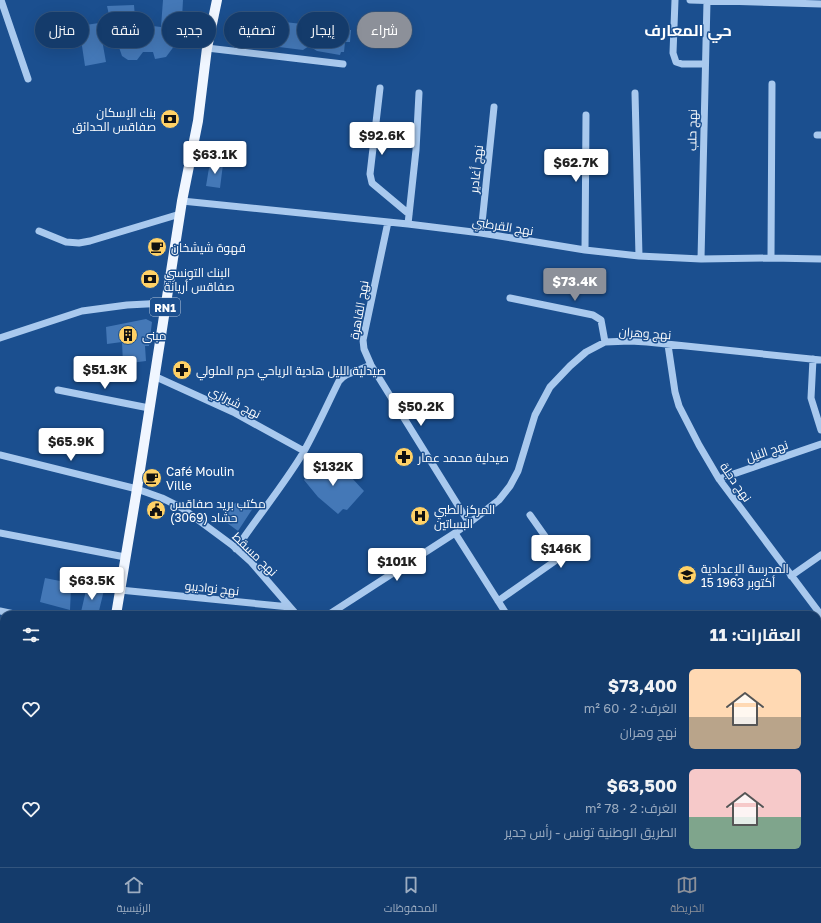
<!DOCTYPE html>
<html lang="ar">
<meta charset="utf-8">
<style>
body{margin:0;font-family:"Golos Text",Cairo,sans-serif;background:#214673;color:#f1f3f6;direction:rtl;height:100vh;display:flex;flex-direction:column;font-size:15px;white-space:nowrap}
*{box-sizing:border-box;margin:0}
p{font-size:13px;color:#9dadc1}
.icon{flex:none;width:22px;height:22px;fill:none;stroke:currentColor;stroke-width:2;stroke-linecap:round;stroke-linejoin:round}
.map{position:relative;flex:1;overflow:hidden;direction:ltr}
.side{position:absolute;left:0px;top:611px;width:821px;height:256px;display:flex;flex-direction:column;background:#143b6b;border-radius:12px 12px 0 0;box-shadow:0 4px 16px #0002,0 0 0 1px #33557e;direction:rtl}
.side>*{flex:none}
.hud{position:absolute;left:12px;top:12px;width:400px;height:36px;direction:rtl;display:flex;gap:8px}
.price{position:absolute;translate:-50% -34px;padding:0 9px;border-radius:4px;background:#fff;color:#222;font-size:13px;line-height:26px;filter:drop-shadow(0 1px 2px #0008)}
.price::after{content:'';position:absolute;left:50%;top:24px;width:12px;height:9px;margin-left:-6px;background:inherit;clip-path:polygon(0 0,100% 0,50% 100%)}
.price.current{background:#8c9099;color:#fff}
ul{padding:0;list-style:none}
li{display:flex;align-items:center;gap:12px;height:100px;padding:0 20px}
li span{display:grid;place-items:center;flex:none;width:112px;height:80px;border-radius:6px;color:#555}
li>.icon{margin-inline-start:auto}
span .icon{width:48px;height:48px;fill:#fffc;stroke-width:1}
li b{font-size:17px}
h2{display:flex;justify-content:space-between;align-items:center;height:48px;padding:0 20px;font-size:17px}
.chip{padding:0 14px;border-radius:18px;background:#143b6b;box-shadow:0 4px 16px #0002,0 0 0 1px #33557e;font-size:14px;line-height:36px}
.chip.current{background:#8c9099;color:#fff}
.tabs{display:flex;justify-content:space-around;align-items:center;height:56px;border-top:1px solid #33557e;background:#143b6b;font-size:11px;color:#9dadc1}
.tabs a{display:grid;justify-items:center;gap:2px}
.tabs .current{color:#8c9099}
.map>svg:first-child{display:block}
.building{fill:#4478b7}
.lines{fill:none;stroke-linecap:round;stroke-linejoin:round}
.minor{stroke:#a9c9ee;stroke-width:7}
.major{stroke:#f0f6ff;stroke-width:10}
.labels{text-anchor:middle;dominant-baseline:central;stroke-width:3;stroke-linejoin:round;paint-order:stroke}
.shield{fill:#1b4f8f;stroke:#bbcadd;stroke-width:1}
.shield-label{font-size:11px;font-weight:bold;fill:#fff}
.poi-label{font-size:12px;fill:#fff;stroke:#1b4f8f;text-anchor:start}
.street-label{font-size:12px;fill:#fff;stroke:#1b4f8f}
.district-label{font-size:16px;font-weight:bold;fill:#fff;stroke:#1b4f8f}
</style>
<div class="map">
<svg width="821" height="867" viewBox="0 0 821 867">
<rect width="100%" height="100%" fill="#1b4f8f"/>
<path class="building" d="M163,0H183L181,37L166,57L155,59L153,52H143L137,60H128L122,56L111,24L107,6L134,5L136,30H152L153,26L161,27Z
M236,19L250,20V21H276L302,24L339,30V29L351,30L350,42H345L344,52H341L340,55L317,51L309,46L303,50L279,47L265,34V46L235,42L233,39V34L232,32L233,28L235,26Z
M99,23L106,62L85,66L79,26Z
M210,162L223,164L220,188L206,186Z
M146,319L152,322L149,346H145L146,361L123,364L122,342L107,344L106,327Z
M319,457L348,479L350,476L364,491L347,510L343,509L338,514L318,497L304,480Z
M235,503L253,508L238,531L223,520Z
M45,578L65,582V589H71L70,610L40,602Z
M87,586L104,590L98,615H92L81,612Z"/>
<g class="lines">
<path class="minor" d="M1,0L28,79
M675,0L673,53L676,62L682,64H705
M690,0L821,4
M207,48L343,64
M380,88L370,174L372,183L409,214
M635,93L639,256
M817,135H821
M182,201L408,224L481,233L585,250L639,256L701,259L771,258L821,259
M388,222L363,340L364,349L371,365L469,523L455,533L507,615
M408,224L416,150L419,93
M39,231L66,242L79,243L90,241L180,214
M481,233L494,107
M585,250L586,115
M771,258L772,84
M701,259L707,1
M510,298L593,315L601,320L605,342
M0,338L82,311L127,305L166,303
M668,345L675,392L679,406L699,445L719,479L821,615
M813,359L811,398L821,430
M154,376L233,412L304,451
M58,390L149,408
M0,455L137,489L162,498L182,508L232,545L251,562L290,607
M719,479L821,444
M469,523L499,500L510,486L518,471L535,415L550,387L570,366L586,352L605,342L630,341L647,342L821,360
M0,533L125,557
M236,549C258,516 283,486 303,453C316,430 327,405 339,381L343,377L346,375L371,365
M791,576L821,555
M120,590L290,607L297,615
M498,601L555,561L556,554L554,549L530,515
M0,611L19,615
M328,615L455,533
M817,717L821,712
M0,721H4
M225,863L229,867
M754,863L755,867
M503,867L504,863
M567,867L570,863"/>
<path class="major" d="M116,615L137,489L182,201L198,121L207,48L217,0
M135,863L137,867
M55,867L56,863"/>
</g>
<defs>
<symbol id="bank-disc" viewBox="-11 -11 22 22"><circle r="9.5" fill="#ffd166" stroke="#1b4f8f"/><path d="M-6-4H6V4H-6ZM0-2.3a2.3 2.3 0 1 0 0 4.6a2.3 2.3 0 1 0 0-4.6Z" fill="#111"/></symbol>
<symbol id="cafe-disc" viewBox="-11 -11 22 22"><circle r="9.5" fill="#ffd166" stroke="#1b4f8f"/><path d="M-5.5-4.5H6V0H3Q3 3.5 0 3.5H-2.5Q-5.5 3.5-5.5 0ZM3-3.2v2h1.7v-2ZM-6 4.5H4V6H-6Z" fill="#111"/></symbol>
<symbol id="building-disc" viewBox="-11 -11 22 22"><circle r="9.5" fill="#ffd166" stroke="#1b4f8f"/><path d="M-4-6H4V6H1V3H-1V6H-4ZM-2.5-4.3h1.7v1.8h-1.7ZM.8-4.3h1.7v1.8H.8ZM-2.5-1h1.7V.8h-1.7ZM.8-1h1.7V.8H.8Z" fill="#111"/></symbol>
<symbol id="pharmacy-disc" viewBox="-11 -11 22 22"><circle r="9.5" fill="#ffd166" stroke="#1b4f8f"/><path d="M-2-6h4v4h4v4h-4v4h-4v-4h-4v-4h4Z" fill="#111"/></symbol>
<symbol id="civic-disc" viewBox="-11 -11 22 22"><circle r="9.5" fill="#ffd166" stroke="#1b4f8f"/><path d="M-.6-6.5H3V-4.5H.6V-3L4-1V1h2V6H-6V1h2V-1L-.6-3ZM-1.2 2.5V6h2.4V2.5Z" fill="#111"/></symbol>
<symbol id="hospital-disc" viewBox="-11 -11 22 22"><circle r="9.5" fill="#ffd166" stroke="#1b4f8f"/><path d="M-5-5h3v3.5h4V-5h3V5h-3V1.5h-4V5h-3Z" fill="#111"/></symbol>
<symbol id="school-disc" viewBox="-11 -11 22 22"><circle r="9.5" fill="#ffd166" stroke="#1b4f8f"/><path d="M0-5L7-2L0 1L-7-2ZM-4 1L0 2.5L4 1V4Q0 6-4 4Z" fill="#111"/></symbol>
</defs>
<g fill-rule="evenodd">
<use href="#bank-disc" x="159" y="108" width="22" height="22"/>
<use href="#cafe-disc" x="146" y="236" width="22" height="22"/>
<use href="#bank-disc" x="139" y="268" width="22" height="22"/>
<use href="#building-disc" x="117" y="324" width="22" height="22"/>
<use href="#pharmacy-disc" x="171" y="359" width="22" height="22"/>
<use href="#pharmacy-disc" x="393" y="446" width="22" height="22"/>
<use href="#cafe-disc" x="141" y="467" width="22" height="22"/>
<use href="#civic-disc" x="145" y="499" width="22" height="22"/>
<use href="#hospital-disc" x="409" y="505" width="22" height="22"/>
<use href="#school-disc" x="676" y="564" width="22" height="22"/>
</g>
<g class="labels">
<rect class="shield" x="150" y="298" width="30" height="18" rx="3"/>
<g class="shield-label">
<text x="165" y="307">RN1</text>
</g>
<g class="poi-label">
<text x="156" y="112" text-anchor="end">بنك الإسكان<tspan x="156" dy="14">صفاقس الحدائق</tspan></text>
<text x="171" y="247">قهوة شيشخان</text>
<text x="164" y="272">البنك التونسي<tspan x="164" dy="14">صفاقس أريانة</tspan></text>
<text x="142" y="335">مبنى</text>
<text x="196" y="370">صيدلية الليل هادية الرياحي حرم الملولي</text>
<text x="418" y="457">صيدلية محمد عمار</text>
<text x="166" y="471">Café Moulin<tspan x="166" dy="14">Ville</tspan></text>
<text x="170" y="503">مكتب بريد صفاقس<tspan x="170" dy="14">حشاد (3069)</tspan></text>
<text x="434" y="509">المركز الطبي<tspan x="434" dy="14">البساتين</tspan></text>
<text x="701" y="568">المدرسة الإعدادية<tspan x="701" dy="14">15 أكتوبر 1963</tspan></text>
</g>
<g class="street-label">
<text transform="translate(692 130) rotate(-89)">نهج حلب</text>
<text transform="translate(476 169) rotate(-84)">نهج أغادير</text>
<text transform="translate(503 226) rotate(9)">نهج القرطبي</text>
<text transform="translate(359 310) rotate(-80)">نهج القاهرة</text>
<text transform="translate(645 333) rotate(4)">نهج وهران</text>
<text transform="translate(235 402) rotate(27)">نهج شيرازي</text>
<text transform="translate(767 451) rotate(-19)">نهج النيل</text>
<text transform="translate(736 482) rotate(55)">نهج دجلة</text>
<text transform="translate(255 554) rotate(44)">نهج مسقط</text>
<text transform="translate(212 588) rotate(6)">نهج نواديبو</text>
</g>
<g class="district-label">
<text x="688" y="30">حي المعارف</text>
</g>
</g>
</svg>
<b class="price" style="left:382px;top:156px">$92.6K</b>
<b class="price" style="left:215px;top:175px">$63.1K</b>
<b class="price" style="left:576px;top:183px">$62.7K</b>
<b class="price current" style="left:575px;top:302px">$73.4K</b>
<b class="price" style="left:105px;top:390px">$51.3K</b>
<b class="price" style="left:421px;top:427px">$50.2K</b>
<b class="price" style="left:71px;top:462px">$65.9K</b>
<b class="price" style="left:333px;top:487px">$132K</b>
<b class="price" style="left:561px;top:569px">$146K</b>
<b class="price" style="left:397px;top:582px">$101K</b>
<b class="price" style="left:92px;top:601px">$63.5K</b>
<div class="hud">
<a class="chip current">شراء</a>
<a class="chip">إيجار</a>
<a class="chip">تصفية</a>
<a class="chip">جديد</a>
<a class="chip">شقة</a>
<a class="chip">منزل</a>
</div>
<section class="side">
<h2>العقارات: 11<svg class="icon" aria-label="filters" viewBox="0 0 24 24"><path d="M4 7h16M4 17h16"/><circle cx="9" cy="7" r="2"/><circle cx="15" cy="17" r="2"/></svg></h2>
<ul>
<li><span style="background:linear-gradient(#ffd9b3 60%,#b9a48a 0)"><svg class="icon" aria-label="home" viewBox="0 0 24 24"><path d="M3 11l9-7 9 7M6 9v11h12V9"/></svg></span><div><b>$73,400</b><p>الغرف: 2 · 60 m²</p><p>نهج وهران</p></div><svg class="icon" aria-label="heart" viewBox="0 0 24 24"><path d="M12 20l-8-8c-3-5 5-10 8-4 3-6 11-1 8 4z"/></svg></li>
<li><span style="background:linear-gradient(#f6c9c9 60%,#7fa58c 0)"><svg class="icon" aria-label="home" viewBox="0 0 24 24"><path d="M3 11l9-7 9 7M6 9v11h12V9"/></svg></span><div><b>$63,500</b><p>الغرف: 2 · 78 m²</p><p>الطريق الوطنية تونس - رأس جدير</p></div><svg class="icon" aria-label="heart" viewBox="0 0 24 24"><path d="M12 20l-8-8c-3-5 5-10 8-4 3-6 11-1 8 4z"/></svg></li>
</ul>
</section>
</div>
<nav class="tabs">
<a class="current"><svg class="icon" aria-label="map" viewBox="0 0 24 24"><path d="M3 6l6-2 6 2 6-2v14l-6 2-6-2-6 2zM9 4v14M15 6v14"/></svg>الخريطة</a>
<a><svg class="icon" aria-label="saved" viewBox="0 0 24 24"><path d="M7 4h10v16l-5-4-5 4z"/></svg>المحفوظات</a>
<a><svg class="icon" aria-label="home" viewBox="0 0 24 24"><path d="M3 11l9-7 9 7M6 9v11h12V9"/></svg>الرئيسية</a>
</nav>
